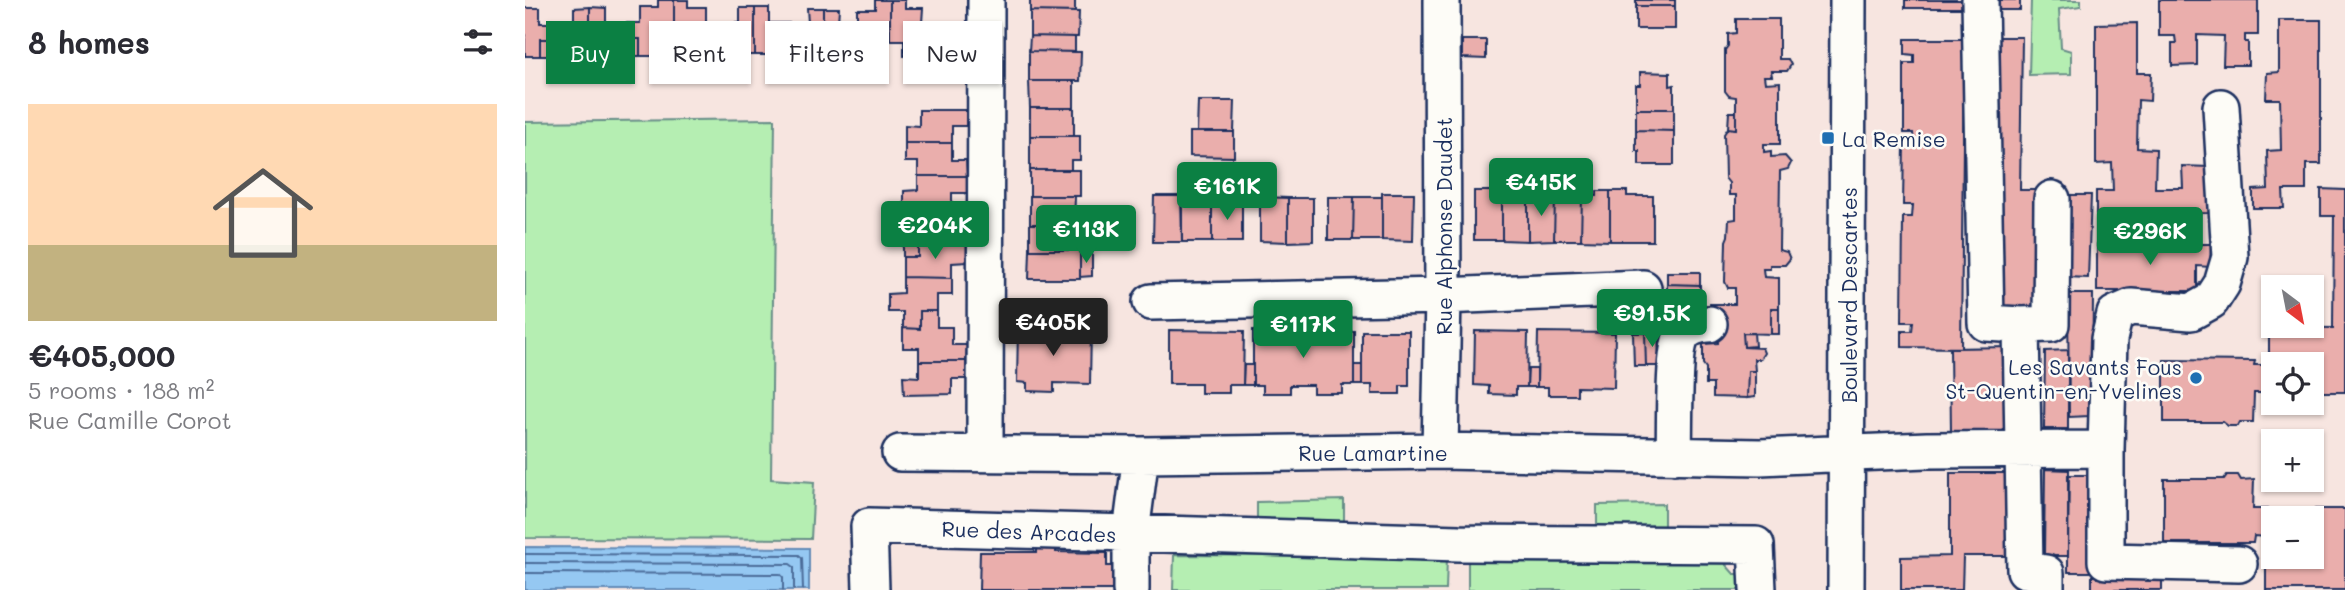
<!DOCTYPE html>
<meta charset="utf-8">
<style>
body{margin:0;font-family:Mali,sans-serif;background:#f2f2f3;color:#2b2b33;height:100vh;display:flex;flex-direction:column;font-size:26px;white-space:nowrap}
*{box-sizing:border-box;margin:0}
p{font-size:23px;color:#7c7c81}
.icon{flex:none;width:38px;height:38px;fill:none;stroke:currentColor;stroke-width:2;stroke-linecap:round;stroke-linejoin:round}
.map{position:relative;flex:1;overflow:hidden}
.panel{display:flex;flex-direction:column;background:#fff;width:525px}
.panel>*{flex:none}
.top-card{position:absolute;left:21px;top:21px;width:665px;height:63px;display:flex;gap:14px}
.needle{width:46px;rotate:148deg}
.controls{position:absolute;left:1736px;top:275px;display:grid;gap:14px}
.controls a{display:grid;place-items:center;width:63px;height:63px;border-radius:0px;background:#fff;box-shadow:0 2px 5px #0004;font-size:35px}
.price{position:absolute;translate:-50% -60px;padding:0 16px;border-radius:7px;background:#0b8043;color:#fff;font-size:23px;line-height:46px;filter:drop-shadow(0 2px 4px #0008)}
.price::after{content:'';position:absolute;left:50%;top:42px;width:21px;height:16px;margin-left:-10px;background:inherit;clip-path:polygon(0 0,100% 0,50% 100%)}
.price.active{background:#222;color:#fff}
ul{padding:0;list-style:none}
li{display:grid;align-content:center;gap:14px;height:371px;padding:0 28px}
li+li{border-top:2px solid #e1e1e2}
li span{display:grid;place-items:center;height:217px;border-radius:0px;color:#555}
li>.icon{margin-inline-start:auto}
span .icon{width:126px;height:126px;fill:#fffc;stroke-width:1}
li b{font-size:30px}
h2{display:flex;justify-content:space-between;align-items:center;height:84px;padding:0 28px;font-size:30px}
.pill{padding:0 24px;border-radius:0px;background:#fff;box-shadow:0 2px 5px #0004;font-size:24px;line-height:63px}
.pill.active{background:#0b8043;color:#fff}
main{display:flex;flex:1;min-height:0}
.map>svg:first-child{display:block}
.green{fill:#b5eeb2;stroke:#688e88;stroke-width:2}
.water{fill:#95c8f2;stroke:#648bb7;stroke-width:2}
.lines{fill:none;stroke-linecap:round;stroke-linejoin:round}
.shore{stroke:#4c6c99;stroke-width:2}
.building{fill:#eaaeac;stroke:#1b2f5e;stroke-width:2;fill-rule:evenodd}
.minor-casing{stroke:#1b2f5e;stroke-width:40}
.minor{stroke:#fdfcf7;stroke-width:35}
.poi-dot{fill:#1f6fb2;stroke:#fdfcf7;stroke-width:2.5}
.labels{text-anchor:middle;dominant-baseline:central;stroke-width:5;stroke-linejoin:round;paint-order:stroke}
.poi-label{font-size:21px;fill:#1b2f5e;stroke:#fdfcf7;text-anchor:start}
.street-label{font-size:21px;fill:#1b2f5e;stroke:#fdfcf7}
</style>
<main>
<section class="panel">
<h2>8 homes<svg class="icon" aria-label="filters" viewBox="0 0 24 24"><path d="M4 7h16M4 17h16"/><circle cx="9" cy="7" r="2"/><circle cx="15" cy="17" r="2"/></svg></h2>
<ul>
<li><span style="background:linear-gradient(#ffd9b3 65%,#c2b280 0)"><svg class="icon" aria-label="home" viewBox="0 0 24 24"><path d="M3 11l9-7 9 7M6 9v11h12V9"/></svg></span><div><b>€405,000</b><p>5 rooms · 188 m²</p><p>Rue Camille Corot</p></div></li>
</ul>
</section>
<div class="map">
<svg width="1820" height="590" viewBox="0 0 1820 590">
<rect width="100%" height="100%" fill="#f7e5e0"/>
<filter id="ink" filterUnits="userSpaceOnUse"><feTurbulence type="fractalNoise" baseFrequency=".0143" numOctaves="2"/><feDisplacementMap in="SourceGraphic" scale="14" xChannelSelector="R" yChannelSelector="G"/><feConvolveMatrix kernelMatrix="1 2 1 2 8 2 1 2 1" color-interpolation-filters="sRGB"/></filter>
<g filter="url(#ink)">
<path class="green" d="M1506,0H1556V6L1534,9L1536,48L1546,51V74L1504,75Z
M250,119L246,479L289,482L286,539L0,538V122Z
M819,500V525L732,528V502Z
M1139,504V533H1072V505Z
M649,555L922,557L921,590H648Z
M943,555L1201,556V565L1209,574H1222V590H943Z"/>
<path class="water" d="M0,547L284,548V590H0Z"/>
<g class="lines">
<path class="shore" d="M0,554L274,555L277,558L278,590
M0,563L265,564L269,567V590
M0,573L255,574L258,577V590"/>
</g>
<path class="building" d="M133,0H149V40H133V56H115V39H99L100,23H115V7H133Z
M149,0H163V7H181V23H196V39H181V55H164V40H149Z
M350,0H365V40H350V56L332,57V9H350Z
M365,0H380V8H398L397,23H413V39L397,40L396,55L379,56V40H365Z
M505,0H550V12L505,11Z
M1111,0H1150V6H1111Z
M1380,0H1438V8H1380Z
M1471,0H1495V10H1471Z
M1634,0H1733V35H1720V42H1723V65H1698L1699,36L1672,35V65L1647,66V43H1651L1650,36H1634Z
M1111,6H1150V29H1111Z
M65,7V56H48V70H31V56H15V39H31V23L49,22V8Z
M65,7L81,8V23H100L99,39H115V56H99V70L65,71Z
M0,8H15V23H31V39H15V56H0Z
M215,8H230V55H215V71L197,70V55H181V39H196V23H215Z
M230,8H244V23H264V70H245L244,55H230Z
M282,8H298V70H264V23H283Z
M298,8H314L313,23H332V70H312V56H298Z
M505,11L554,12L553,37L505,36Z
M1211,19H1254V59H1263L1266,65L1262,71H1246L1247,76H1239L1240,83L1255,82V144H1239V152L1246,151V157L1260,156L1266,163L1263,169L1255,171L1254,250L1262,252L1265,259L1260,265H1245V269H1238L1239,277L1254,278V308H1246V334L1218,333L1219,347L1237,348L1239,353L1235,359H1229L1230,371H1223L1222,398L1188,397V384H1181V368L1178,364V344L1193,343V331L1184,330L1185,304H1210V288H1203L1200,282L1201,241L1203,236L1204,220L1211,219V195H1204V183L1200,178L1199,134L1203,128L1211,129V97L1204,96L1200,91V50L1203,46V34L1211,33Z
M1754,20H1796V164H1781V190H1758L1759,208H1728V190L1743,189L1742,151L1756,150L1755,99H1741L1742,73L1754,72Z
M1612,23V73H1626L1625,101L1613,100L1612,148L1631,149L1630,188H1658L1657,166L1685,167L1684,213L1571,214V191H1588L1587,163L1571,164V24Z
M505,36L550,37V52L504,51Z
M1472,37H1497L1495,190H1515L1514,309L1468,307Z
M1380,39H1439L1436,348L1377,347V331H1387L1388,322H1377L1378,217H1387L1388,205H1378L1379,144H1389L1388,133H1379V63H1389V55L1380,54Z
M937,40H961V59L937,58Z
M504,51L556,52L555,81H504Z
M1115,72L1145,73V86L1149,85V109H1111V85H1115Z
M504,81H549V108H505Z
M673,101H710L709,132H672Z
M505,108H549V136H505Z
M1111,109H1149V131L1111,130Z
M394,110H441V126H427V143H380V125L394,126Z
M1204,112H1211V129L1203,128Z
M1111,130L1149,131V165H1114V151H1111Z
M665,132H709V157L665,156Z
M505,136H555V160H546V170H505Z
M380,143H427V160H441L442,176H393V162H380Z
M505,170H555V196H505Z
M393,176H442V193H427V210H379V191L393,190Z
M1796,189L1820,190V392H1787V364H1748V393H1729L1728,422H1715L1713,426H1703L1698,422H1639V360L1730,361L1729,365H1744V327L1808,328L1809,216H1796Z
M949,191H977V240H949Z
M1072,191H1085V241L1056,240L1057,196H1072Z
M1085,191H1102V196H1128V241H1085Z
M857,193H889L888,241L857,240Z
M1544,195H1566L1563,278L1542,277Z
M505,196H550L549,224H505Z
M629,196H656L657,242H628Z
M977,196H1003V241L977,240Z
M1003,196H1030L1029,240L1003,241Z
M1030,196H1057L1056,240H1029Z
M735,197L763,198V242L735,241Z
M803,197H829L828,240H803Z
M829,197H857V240H828Z
M763,198H788V241L763,242Z
M657,202H687V242H657Z
M687,202H717V242H687Z
M378,211H429L428,228H442V244H393V231H378Z
M505,224H549V250H505Z
M378,231H393V244H378Z
M378,244H393V257H378Z
M393,244H442V262L427,263V278L378,277V257H393Z
M1572,244H1686L1685,267L1672,266V291H1572Z
M505,250H555V279H504Z
M555,253L567,254V276L555,277Z
M1142,272H1175V285L1142,284Z
M378,277L427,278V295H412V311H395V329L378,328V312H363V294L378,293Z
M1142,284L1175,285V298H1142Z
M1543,294H1568L1567,401L1563,402L1564,416L1544,417Z
M1246,308H1254V334H1246Z
M395,311H412V327H427V345H442L441,361H394V348H378V328L395,329Z
M493,328L566,330L565,384L529,383V392L502,391V383L492,382Z
M644,330L719,331L718,385H704V393H676V384H644Z
M728,330L829,331V385H817V393H788V385H765V393H738V385H728Z
M837,331H884V386H875V394H847V385H837Z
M950,331L1003,332L1002,387H991V395L964,394V386L949,385Z
M1013,332L1090,333L1089,388L1052,387V395H1023V387H1012Z
M1133,332L1134,366H1121L1120,333Z
M1108,333H1120L1121,366H1109Z
M1218,333H1229L1230,346L1219,347Z
M1485,347L1484,434L1426,433L1425,348Z
M1543,350V429H1519L1520,351Z
M394,361H441V379H427V394L379,395L378,376L394,377Z
M719,365H728V385H718Z
M829,365H837V385H829Z
M1003,369H1012V387H1002Z
M1223,371H1230V397L1222,398Z
M1520,469L1544,470L1543,556H1519Z
M1425,473H1486L1485,556H1438L1437,590H1376V557L1425,556Z
M1543,475H1562L1563,493H1567L1566,572H1543Z
M1702,475H1713L1716,480L1729,479L1728,509H1820V590H1741V537L1729,536L1728,543H1639V479H1699ZM1748,518H1787V556H1748Z
M531,541V552L582,553V566H592V590H454L455,552H512V542Z
M1567,576H1637V590H1567Z"/>
<g class="lines">
<defs>
<path id="minor" d="M1455,0L1461,323L1496,325
M626,302L918,296L1118,288
M1581,449V561L1714,564
M915,451L918,296L917,0
M375,453L616,455L915,451L1235,457L1402,450L1581,449L1584,339L1590,314L1606,307L1666,312L1686,301L1697,284L1705,257L1696,107
M460,453L461,0
M616,455L606,533L934,543L1231,545L1233,590
M1149,456C1150,434 1148,353 1156,338C1161,328 1174,324 1184,324
M346,590L344,526L606,533V590
M1321,590L1323,0
M1521,590V573L1500,570L1496,325L1526,324L1527,199"/>
</defs>
<use href="#minor" class="minor-casing"/>
<use href="#minor" class="minor"/>
</g>
</g>
<g class="poi-dot">
<rect x="1296" y="131" width="14" height="14" rx="3.5"/>
<circle cx="1671" cy="378" r="7"/>
</g>
<g class="labels">
<g class="poi-label">
<text x="1317" y="138">La Remise</text>
<text x="1657" y="366" text-anchor="end">Les Savants Fous<tspan x="1657" dy="24">St-Quentin-en-Yvelines</tspan></text>
</g>
<g class="street-label">
<text transform="translate(918 226) rotate(-90)">Rue Alphonse Daudet</text>
<text transform="translate(1323 295) rotate(-90)">Boulevard Descartes</text>
<text x="848" y="452">Rue Lamartine</text>
<text transform="translate(504 531) rotate(2)">Rue des Arcades</text>
</g>
</g>
</svg>
<div class="controls">
<a><svg class="needle" viewBox="-14 -14 28 28"><path d="M0-13l5 13h-10z" fill="#e53935"/><path d="M0 13l5-13h-10z" fill="#7c7c81"/></svg></a>
<a><svg class="icon" aria-label="locate" viewBox="0 0 24 24"><circle cx="12" cy="12" r="6"/><path d="M12 2v4M12 18v4M2 12h4M18 12h4"/></svg></a>
<a>+</a>
<a>−</a>
</div>
<b class="price" style="left:1016px;top:218px">€415K</b>
<b class="price" style="left:702px;top:222px">€161K</b>
<b class="price" style="left:410px;top:261px">€204K</b>
<b class="price" style="left:561px;top:265px">€113K</b>
<b class="price" style="left:1625px;top:267px">€296K</b>
<b class="price" style="left:1127px;top:349px">€91.5K</b>
<b class="price active" style="left:528px;top:358px">€405K</b>
<b class="price" style="left:778px;top:360px">€117K</b>
<div class="top-card">
<a class="pill active">Buy</a>
<a class="pill">Rent</a>
<a class="pill">Filters</a>
<a class="pill">New</a>
</div>
</div>
</main>
